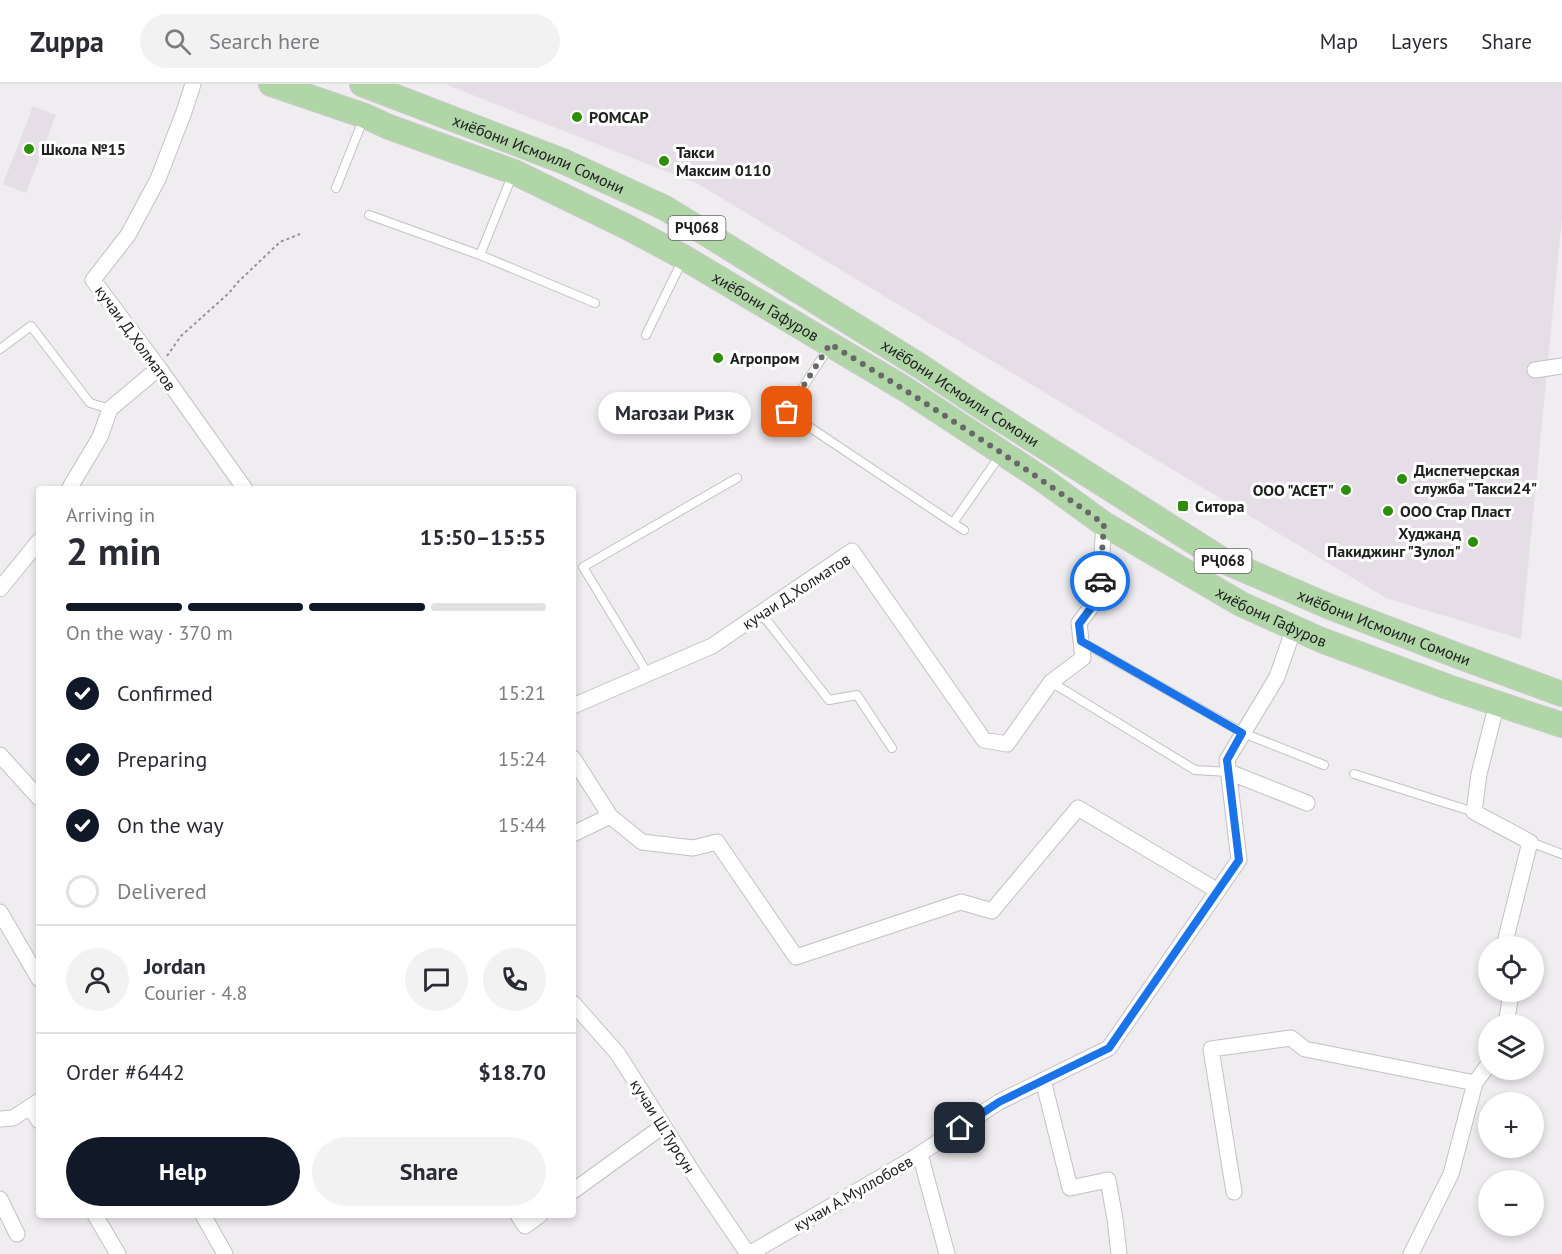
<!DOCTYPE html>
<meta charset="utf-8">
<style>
body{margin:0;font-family:"PT Sans",sans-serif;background:#f2f2f3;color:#2b2b33;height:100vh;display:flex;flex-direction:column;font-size:22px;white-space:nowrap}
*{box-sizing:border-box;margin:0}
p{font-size:20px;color:#7c7c81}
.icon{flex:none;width:33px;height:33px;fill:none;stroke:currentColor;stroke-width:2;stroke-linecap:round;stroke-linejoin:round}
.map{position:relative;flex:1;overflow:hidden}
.drawer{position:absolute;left:36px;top:402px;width:540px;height:732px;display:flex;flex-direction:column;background:#fff;border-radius:6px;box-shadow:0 3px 9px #0003}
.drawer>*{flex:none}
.fabs{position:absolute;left:1478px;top:852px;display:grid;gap:12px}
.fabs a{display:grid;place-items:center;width:66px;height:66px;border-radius:50%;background:#fff;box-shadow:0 3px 9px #0003;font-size:30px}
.pin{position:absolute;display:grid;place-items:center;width:51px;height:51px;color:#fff;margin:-26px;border-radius:12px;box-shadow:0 3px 9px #0006}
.courier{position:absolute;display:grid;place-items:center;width:60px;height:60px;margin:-30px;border:4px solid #1a73e8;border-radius:50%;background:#fff;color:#222;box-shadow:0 2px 8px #0007}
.bubble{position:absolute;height:42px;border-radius:21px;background:#fff;box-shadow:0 3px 9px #0003;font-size:20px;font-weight:700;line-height:42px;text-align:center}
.overview em{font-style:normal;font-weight:700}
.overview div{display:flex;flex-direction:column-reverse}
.overview{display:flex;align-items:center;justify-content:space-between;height:102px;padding:0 30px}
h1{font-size:39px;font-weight:700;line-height:45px}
.bar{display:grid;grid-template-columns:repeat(4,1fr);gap:9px 6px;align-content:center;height:72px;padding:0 30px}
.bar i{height:8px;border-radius:4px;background:#e1e1e2}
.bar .active{background:#111827}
.bar p{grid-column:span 4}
.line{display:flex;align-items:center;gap:15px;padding:0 30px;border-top:2px solid #e1e1e2}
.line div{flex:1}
.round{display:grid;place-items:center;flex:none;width:63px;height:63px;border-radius:32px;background:#f2f2f3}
ol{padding:0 30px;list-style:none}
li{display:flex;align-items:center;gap:18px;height:66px}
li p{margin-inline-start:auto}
li .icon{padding:6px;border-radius:50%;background:#111827;color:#fff;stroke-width:4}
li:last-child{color:#7c7c81}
li i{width:33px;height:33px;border:3px solid #e1e1e2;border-radius:50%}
.button{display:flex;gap:12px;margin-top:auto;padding:12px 30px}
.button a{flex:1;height:69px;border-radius:36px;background:#111827;color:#fff;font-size:24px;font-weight:700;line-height:69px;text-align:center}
.button a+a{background:#f2f2f3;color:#2b2b33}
header{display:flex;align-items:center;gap:36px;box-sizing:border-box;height:84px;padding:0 30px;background:#fff;border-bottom:2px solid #e1e1e2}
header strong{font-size:28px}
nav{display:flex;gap:33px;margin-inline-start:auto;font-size:21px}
.search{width:420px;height:54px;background:#f2f2f3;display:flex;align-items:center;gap:15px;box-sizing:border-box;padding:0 21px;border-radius:33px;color:#7c7c81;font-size:22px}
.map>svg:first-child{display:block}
.built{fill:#e6dee6}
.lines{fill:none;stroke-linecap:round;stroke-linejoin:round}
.service-casing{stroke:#c4c1c4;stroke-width:10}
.minor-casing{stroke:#c4c1c4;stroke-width:17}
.trunk-casing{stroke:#cac9ca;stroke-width:26}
.path{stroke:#969496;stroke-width:2;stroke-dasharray:3 3;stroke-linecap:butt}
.service{stroke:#fff;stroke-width:8}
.minor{stroke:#fff;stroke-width:15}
.trunk{stroke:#b0d6a8;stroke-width:24}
.done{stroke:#696869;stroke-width:6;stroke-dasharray:0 10.8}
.route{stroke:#1a73e8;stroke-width:8}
.poi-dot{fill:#2d8f08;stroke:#fff;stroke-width:2}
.labels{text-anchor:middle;stroke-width:6;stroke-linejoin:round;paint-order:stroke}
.shield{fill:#fff;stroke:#646364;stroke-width:1.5}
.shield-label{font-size:15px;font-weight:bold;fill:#212021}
.poi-label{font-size:16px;font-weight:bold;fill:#212021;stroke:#fff;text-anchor:start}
.street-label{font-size:16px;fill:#212021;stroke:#fff}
</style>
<header>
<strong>Zuppa</strong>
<div class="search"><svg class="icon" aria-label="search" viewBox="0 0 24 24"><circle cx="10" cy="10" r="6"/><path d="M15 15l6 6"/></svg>Search here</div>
<nav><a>Map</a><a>Layers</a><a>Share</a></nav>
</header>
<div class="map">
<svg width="1562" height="1170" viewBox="0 0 1562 1170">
<rect width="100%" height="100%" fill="#efedef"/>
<path class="built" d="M445 0H1562V133L1521 555 1386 514 698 100Z
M33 22 56 31 26 109 3 100Z"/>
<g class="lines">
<g class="service-casing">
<path id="service" d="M336 104 363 36
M369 131 480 171 512 92
M480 171 595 219
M646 251 683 175
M829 263 787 328 953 439
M0 265 31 242 90 319 110 325
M964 446 953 439 1001 370
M761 529 829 616 857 611 892 664
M1082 558 1243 649 1324 681
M648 590 583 483 737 394
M1051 598 1195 686 1229 688
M1354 690 1474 728
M1530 758 1562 770"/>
</g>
<g class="minor-casing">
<path id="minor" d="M193 0 184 28 158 95 128 151 93 196 159 284 245 405
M1535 286 1562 282
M69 405 100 353 110 325 159 284
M0 505 39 457
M1497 619 1479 690 1474 728 1530 758 1504 862
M573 622 712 562 852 467 984 656 1007 660 1051 598 1083 574 1079 539 1099 513 1104 440
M0 671 39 714
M573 674 610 732
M1229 688 1307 719
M573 750 610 732 642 758 693 764 717 758 796 873 961 818 992 827 1078 724 1218 807
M0 828 39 895
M573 919 618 970 695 1092 748 1170
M1506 940 1511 910V908
M1043 996 1070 1104 1108 1096 1115 1135 1119 1170
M30 1023 39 1037
M0 1035 13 1034 39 1017
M920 1070 947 1170
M573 1107 663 1042
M1234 1108 1211 965 1291 954 1305 965 1475 999
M0 1115 17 1150
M95 1131 118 1170
M203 1131 225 1170
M518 1131 525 1142 540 1131
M749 1170 912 1075 999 1018 1109 964 1239 776 1227 676 1277 593 1294 544
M1411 1170 1451 1090 1475 999 1488 981"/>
</g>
<g class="trunk-casing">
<g id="trunk">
<path id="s1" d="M271 0 365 32 389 43 514 88 627 143 683 173 905 305 1042 395 1104 440 1241 520 1321 556 1448 603 1562 641"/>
<path id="s2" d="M362 0 565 78 665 124 920 282 980 322 1224 477 1328 522 1461 573 1562 610"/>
</g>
</g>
<path class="path" d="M167 272 181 252 229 209 238 198 280 158 300 150"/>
<use href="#service" class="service"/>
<use href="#minor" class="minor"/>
<use href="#trunk" class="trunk"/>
</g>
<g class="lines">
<path class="done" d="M787 328 830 260C924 317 1015 376 1104 440L1100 497"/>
<path class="route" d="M960 1044 999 1018 1109 964 1239 776 1227 676 1242 649 1081 557 1079 540 1099 513 1100 497"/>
</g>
<g class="poi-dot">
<circle cx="577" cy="33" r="6"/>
<circle cx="29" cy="65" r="6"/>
<circle cx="664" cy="77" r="6"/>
<circle cx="718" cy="274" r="6"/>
<circle cx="1402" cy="395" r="6"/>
<circle cx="1346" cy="406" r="6"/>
<rect x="1177" y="416" width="12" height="12" rx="3"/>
<circle cx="1388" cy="427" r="6"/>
<circle cx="1473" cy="458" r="6"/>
</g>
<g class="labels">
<g class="shield">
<rect x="668.5" y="132" width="57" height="24" rx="4.5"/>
<rect x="1194.5" y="465" width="57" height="24" rx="4.5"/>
</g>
<g class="shield-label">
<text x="697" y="149">РҶ068</text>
<text x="1223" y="482">РҶ068</text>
</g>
<g class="poi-label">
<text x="589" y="39">РОМСАР</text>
<text x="41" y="71">Школа №15</text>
<text x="676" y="74">Такси<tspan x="676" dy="18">Максим 0110</tspan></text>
<text x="730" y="280">Агропром</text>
<text x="1414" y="392">Диспетчерская<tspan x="1414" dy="18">служба "Такси24"</tspan></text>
<text x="1334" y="412" text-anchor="end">ООО "АСЕТ"</text>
<text x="1195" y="428">Ситора</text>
<text x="1400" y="433">ООО Стар Пласт</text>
<text x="1461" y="455" text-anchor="end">Худжанд<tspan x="1461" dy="18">Пакиджинг "Зулол"</tspan></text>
</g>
<g class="street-label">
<text dy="6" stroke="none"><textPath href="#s2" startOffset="190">хиёбони Исмоили Сомони</textPath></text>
<text dy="6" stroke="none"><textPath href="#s1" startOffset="544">хиёбони Гафуров</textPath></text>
<text transform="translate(136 254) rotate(54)" y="6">кучаи Д,Холматов</text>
<text dy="6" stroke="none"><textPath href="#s2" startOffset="676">хиёбони Исмоили Сомони</textPath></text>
<text transform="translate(796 507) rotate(-33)" y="6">кучаи Д,Холматов</text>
<text dy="6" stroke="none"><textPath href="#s1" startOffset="1138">хиёбони Гафуров</textPath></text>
<text dy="6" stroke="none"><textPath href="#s2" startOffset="1162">хиёбони Исмоили Сомони</textPath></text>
<text transform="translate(663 1042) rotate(58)" y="6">кучаи Ш.Турсун</text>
<text transform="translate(853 1109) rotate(-30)" y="6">кучаи А.Муллобоев</text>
</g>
</g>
</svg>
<div class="fabs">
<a><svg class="icon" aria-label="locate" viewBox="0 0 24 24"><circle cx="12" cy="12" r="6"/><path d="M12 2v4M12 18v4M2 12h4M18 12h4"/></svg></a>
<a><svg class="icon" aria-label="layers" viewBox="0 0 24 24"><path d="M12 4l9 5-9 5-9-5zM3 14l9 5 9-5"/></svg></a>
<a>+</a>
<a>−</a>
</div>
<div class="pin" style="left:787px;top:328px;background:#ea580c"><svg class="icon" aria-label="bag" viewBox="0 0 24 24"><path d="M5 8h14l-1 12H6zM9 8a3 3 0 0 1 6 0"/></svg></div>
<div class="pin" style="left:960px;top:1044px;background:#1f2937"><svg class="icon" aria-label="home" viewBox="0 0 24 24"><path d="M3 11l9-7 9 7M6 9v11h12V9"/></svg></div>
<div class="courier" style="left:1100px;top:497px"><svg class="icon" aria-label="car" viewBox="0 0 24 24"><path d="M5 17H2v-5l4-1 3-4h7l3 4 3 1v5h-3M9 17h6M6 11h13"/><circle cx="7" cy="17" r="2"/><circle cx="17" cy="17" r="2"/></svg></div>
<div class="bubble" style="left:598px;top:308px;width:153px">Магозаи Ризк</div>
<section class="drawer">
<div class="overview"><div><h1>2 min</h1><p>Arriving in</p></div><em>15:50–15:55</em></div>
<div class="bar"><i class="active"></i><i class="active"></i><i class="active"></i><i></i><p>On the way · 370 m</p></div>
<ol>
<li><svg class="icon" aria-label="check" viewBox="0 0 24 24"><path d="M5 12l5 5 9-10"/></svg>Confirmed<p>15:21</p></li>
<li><svg class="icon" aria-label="check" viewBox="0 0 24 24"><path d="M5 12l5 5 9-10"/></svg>Preparing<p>15:24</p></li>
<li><svg class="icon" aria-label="check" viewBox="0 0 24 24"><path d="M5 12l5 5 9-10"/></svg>On the way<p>15:44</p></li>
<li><i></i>Delivered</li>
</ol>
<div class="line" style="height:108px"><a class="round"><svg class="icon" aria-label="person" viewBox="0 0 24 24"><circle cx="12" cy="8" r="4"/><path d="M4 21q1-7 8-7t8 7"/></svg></a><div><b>Jordan</b><p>Courier · 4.8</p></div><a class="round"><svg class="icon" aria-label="chat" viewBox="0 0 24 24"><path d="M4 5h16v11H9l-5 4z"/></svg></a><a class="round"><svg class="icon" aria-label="phone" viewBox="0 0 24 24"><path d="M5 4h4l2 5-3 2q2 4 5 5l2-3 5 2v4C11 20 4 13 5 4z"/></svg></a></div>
<div class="line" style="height:78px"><div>Order #6442</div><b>$18.70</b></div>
<div class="button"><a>Help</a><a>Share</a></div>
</section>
</div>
